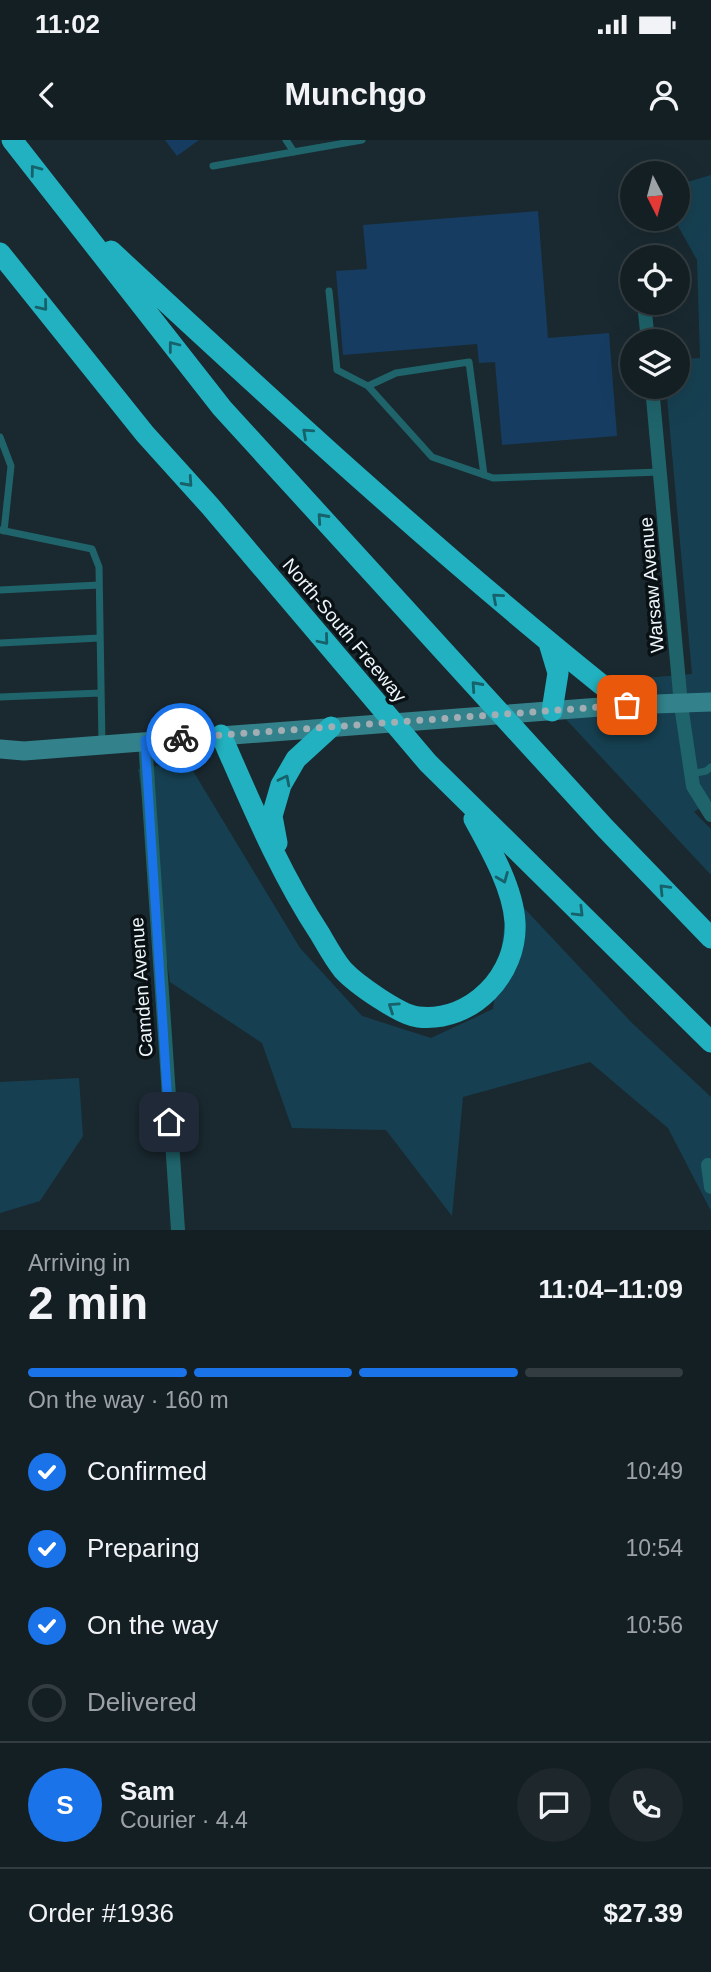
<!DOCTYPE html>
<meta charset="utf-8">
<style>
body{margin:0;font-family:Arial,sans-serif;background:#1d272c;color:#f1f3f6;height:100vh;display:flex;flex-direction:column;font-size:26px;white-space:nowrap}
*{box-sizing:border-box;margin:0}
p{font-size:23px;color:#9da2a6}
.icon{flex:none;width:38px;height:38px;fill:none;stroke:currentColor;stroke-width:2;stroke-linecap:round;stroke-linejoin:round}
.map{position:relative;height:1090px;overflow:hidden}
.drawer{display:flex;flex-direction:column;background:#141f24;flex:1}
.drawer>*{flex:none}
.needle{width:46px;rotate:174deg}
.controls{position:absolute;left:620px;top:21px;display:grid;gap:14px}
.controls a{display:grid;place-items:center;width:70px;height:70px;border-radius:50%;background:#141f24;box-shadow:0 7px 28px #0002,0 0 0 2px #333d41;font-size:35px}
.pin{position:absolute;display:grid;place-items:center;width:60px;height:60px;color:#fff;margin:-30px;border-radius:14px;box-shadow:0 4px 10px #0006}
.courier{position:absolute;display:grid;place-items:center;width:70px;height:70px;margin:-35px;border:5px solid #1a73e8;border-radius:50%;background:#fff;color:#222;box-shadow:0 2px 9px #0007}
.head em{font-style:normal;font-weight:700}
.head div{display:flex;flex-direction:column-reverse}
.head{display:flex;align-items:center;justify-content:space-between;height:119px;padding:0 28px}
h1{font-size:46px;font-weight:700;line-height:52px}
.bar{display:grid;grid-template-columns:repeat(4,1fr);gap:10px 7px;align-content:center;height:84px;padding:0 28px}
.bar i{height:9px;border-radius:5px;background:#333d41}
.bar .current{background:#1a73e8}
.bar p{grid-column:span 4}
.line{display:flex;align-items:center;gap:18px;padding:0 28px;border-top:2px solid #333d41}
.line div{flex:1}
.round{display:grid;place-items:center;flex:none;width:74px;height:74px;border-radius:37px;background:#1d272c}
ol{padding:0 28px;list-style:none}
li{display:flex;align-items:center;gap:21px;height:77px}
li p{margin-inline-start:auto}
li .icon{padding:7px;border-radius:50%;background:#1a73e8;color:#fff;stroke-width:4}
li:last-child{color:#9da2a6}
li i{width:38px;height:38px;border:4px solid #333d41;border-radius:50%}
.status{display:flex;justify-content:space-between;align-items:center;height:49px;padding:0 35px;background:#141f24;direction:ltr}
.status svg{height:19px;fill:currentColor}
header{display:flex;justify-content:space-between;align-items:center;height:91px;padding:0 28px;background:#141f24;font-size:32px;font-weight:700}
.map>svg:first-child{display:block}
.green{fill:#164051}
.building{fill:#163c61}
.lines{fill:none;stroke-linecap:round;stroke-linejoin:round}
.lane{stroke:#1f646b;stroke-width:7}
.street{stroke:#1f646b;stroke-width:14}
.secondary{stroke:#33828b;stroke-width:19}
.highway{stroke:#22b1c0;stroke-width:21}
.oneway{stroke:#16616a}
.done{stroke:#a3aeb4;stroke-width:7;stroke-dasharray:0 12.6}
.route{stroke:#1a73e8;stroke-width:9}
.labels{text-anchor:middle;stroke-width:7;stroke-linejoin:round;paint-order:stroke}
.street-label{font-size:19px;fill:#edf6fb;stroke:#0a1114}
</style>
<div class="status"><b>11:02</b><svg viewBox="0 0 49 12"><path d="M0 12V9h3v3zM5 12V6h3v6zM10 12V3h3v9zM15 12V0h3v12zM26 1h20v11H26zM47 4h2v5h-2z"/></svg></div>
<header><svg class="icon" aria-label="back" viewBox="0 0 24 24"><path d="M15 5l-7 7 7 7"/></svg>Munchgo<svg class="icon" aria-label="person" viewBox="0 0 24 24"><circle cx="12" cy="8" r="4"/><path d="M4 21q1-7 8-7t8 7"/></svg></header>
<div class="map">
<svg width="711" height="1090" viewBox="0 0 711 1090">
<rect width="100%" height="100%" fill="#1a2930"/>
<path class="green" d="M711 35V660L694 672 711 689V735L562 575 592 572 610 541 692 534 666 247H677V219L700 218 697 120 674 79H677V45Z
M187 621 300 808 362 876 431 898 493 869 509 752 631 882 711 957V1071L668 988 590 922 463 957 452 1076 386 990 292 988 262 903 170 842 138 629Z
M79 938 83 996 40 1061 0 1073V942Z"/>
<path class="building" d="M165 0H199L177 16Z
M538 71 548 198 609 193 617 296 502 305 495 222 479 223 477 204 343 215 336 131 367 129 363 85Z"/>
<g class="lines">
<path class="lane" d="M286 0 294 12
M213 26 362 0
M329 151 337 230 368 246 432 317 493 338 660 332
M368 246 396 233 469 222 484 335
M0 297 11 326 4 391
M0 390 92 409 99 427 102 604
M0 450 99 445
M0 503 100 498
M0 557 101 553
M691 634 706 631 711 627"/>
<path class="street" d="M644 163 648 201
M652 247 681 565 693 646 711 675
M145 600 178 1090
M708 1025 711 1047"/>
<path class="secondary" d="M0 609 24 611 627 565 711 562"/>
<path class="highway" d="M12 0 222 268 605 688 711 798
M111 111C279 267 447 422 627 565
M0 113 145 294 210 366 428 623 711 902
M549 503 558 533 552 571
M221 595C251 663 279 732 320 794 327 806 334 819 343 830 356 844 400 875 418 877 472 883 518 834 515 782 513 748 490 708 474 679
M277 703 272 676 281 645 296 619 331 587"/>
</g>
<defs><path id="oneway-chevron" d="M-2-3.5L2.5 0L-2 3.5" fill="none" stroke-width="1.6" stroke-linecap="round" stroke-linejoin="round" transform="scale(1.75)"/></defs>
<g class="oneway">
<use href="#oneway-chevron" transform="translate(35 30) rotate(-127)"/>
<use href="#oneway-chevron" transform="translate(43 166) rotate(51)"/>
<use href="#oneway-chevron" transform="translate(173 206) rotate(-128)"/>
<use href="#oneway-chevron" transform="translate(307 293) rotate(-138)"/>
<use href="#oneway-chevron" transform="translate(188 342) rotate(48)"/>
<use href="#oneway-chevron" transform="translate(322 378) rotate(-132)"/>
<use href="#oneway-chevron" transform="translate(497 458) rotate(-139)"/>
<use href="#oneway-chevron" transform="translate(324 500) rotate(50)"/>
<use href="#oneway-chevron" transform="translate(476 546) rotate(-132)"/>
<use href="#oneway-chevron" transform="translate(285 640) rotate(-63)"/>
<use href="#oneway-chevron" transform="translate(503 738) rotate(68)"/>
<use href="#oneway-chevron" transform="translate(664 749) rotate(-134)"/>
<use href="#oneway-chevron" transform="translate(579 772) rotate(45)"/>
<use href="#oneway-chevron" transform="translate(393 867) rotate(-146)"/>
</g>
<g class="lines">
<path class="done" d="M181 598 627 565"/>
<path class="route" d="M169 982 145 600 181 598"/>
</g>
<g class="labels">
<g class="street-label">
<text transform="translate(651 445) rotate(-95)" y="7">Warsaw Avenue</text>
<text transform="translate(345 490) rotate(50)" y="7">North-South Freeway</text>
<text transform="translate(141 847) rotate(-94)" y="7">Camden Avenue</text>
</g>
</g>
</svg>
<div class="controls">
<a><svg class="needle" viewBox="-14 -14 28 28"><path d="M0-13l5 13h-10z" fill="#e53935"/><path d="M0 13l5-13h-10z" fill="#9da2a6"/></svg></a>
<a><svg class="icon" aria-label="locate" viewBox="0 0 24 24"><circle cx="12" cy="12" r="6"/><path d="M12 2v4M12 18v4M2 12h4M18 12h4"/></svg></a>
<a><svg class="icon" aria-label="layers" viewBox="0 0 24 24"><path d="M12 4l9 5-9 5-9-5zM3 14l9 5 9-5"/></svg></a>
</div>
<div class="pin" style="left:627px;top:565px;background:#ea580c"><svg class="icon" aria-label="bag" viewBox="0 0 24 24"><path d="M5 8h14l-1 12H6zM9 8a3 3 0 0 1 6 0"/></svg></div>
<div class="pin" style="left:169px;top:982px;background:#1f2937"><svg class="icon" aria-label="home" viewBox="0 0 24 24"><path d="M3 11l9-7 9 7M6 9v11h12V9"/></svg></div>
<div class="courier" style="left:181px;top:598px"><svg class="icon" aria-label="bike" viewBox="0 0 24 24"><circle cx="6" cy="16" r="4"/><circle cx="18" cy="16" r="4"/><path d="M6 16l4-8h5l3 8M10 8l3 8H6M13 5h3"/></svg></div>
</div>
<section class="drawer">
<div class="head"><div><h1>2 min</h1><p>Arriving in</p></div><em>11:04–11:09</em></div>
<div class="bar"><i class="current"></i><i class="current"></i><i class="current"></i><i></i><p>On the way · 160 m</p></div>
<ol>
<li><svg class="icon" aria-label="check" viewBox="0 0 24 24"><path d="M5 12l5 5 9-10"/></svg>Confirmed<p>10:49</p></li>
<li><svg class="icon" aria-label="check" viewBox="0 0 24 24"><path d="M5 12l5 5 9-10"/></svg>Preparing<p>10:54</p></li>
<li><svg class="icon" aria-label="check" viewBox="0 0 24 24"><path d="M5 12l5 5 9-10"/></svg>On the way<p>10:56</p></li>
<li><i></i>Delivered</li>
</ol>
<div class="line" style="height:126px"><b class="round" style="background:#1a73e8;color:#fff">S</b><div><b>Sam</b><p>Courier · 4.4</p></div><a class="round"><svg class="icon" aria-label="chat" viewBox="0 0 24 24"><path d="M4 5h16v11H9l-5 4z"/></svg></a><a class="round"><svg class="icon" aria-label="phone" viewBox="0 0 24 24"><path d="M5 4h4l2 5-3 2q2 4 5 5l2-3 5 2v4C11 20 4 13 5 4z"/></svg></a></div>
<div class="line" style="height:91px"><div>Order #1936</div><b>$27.39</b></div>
</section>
